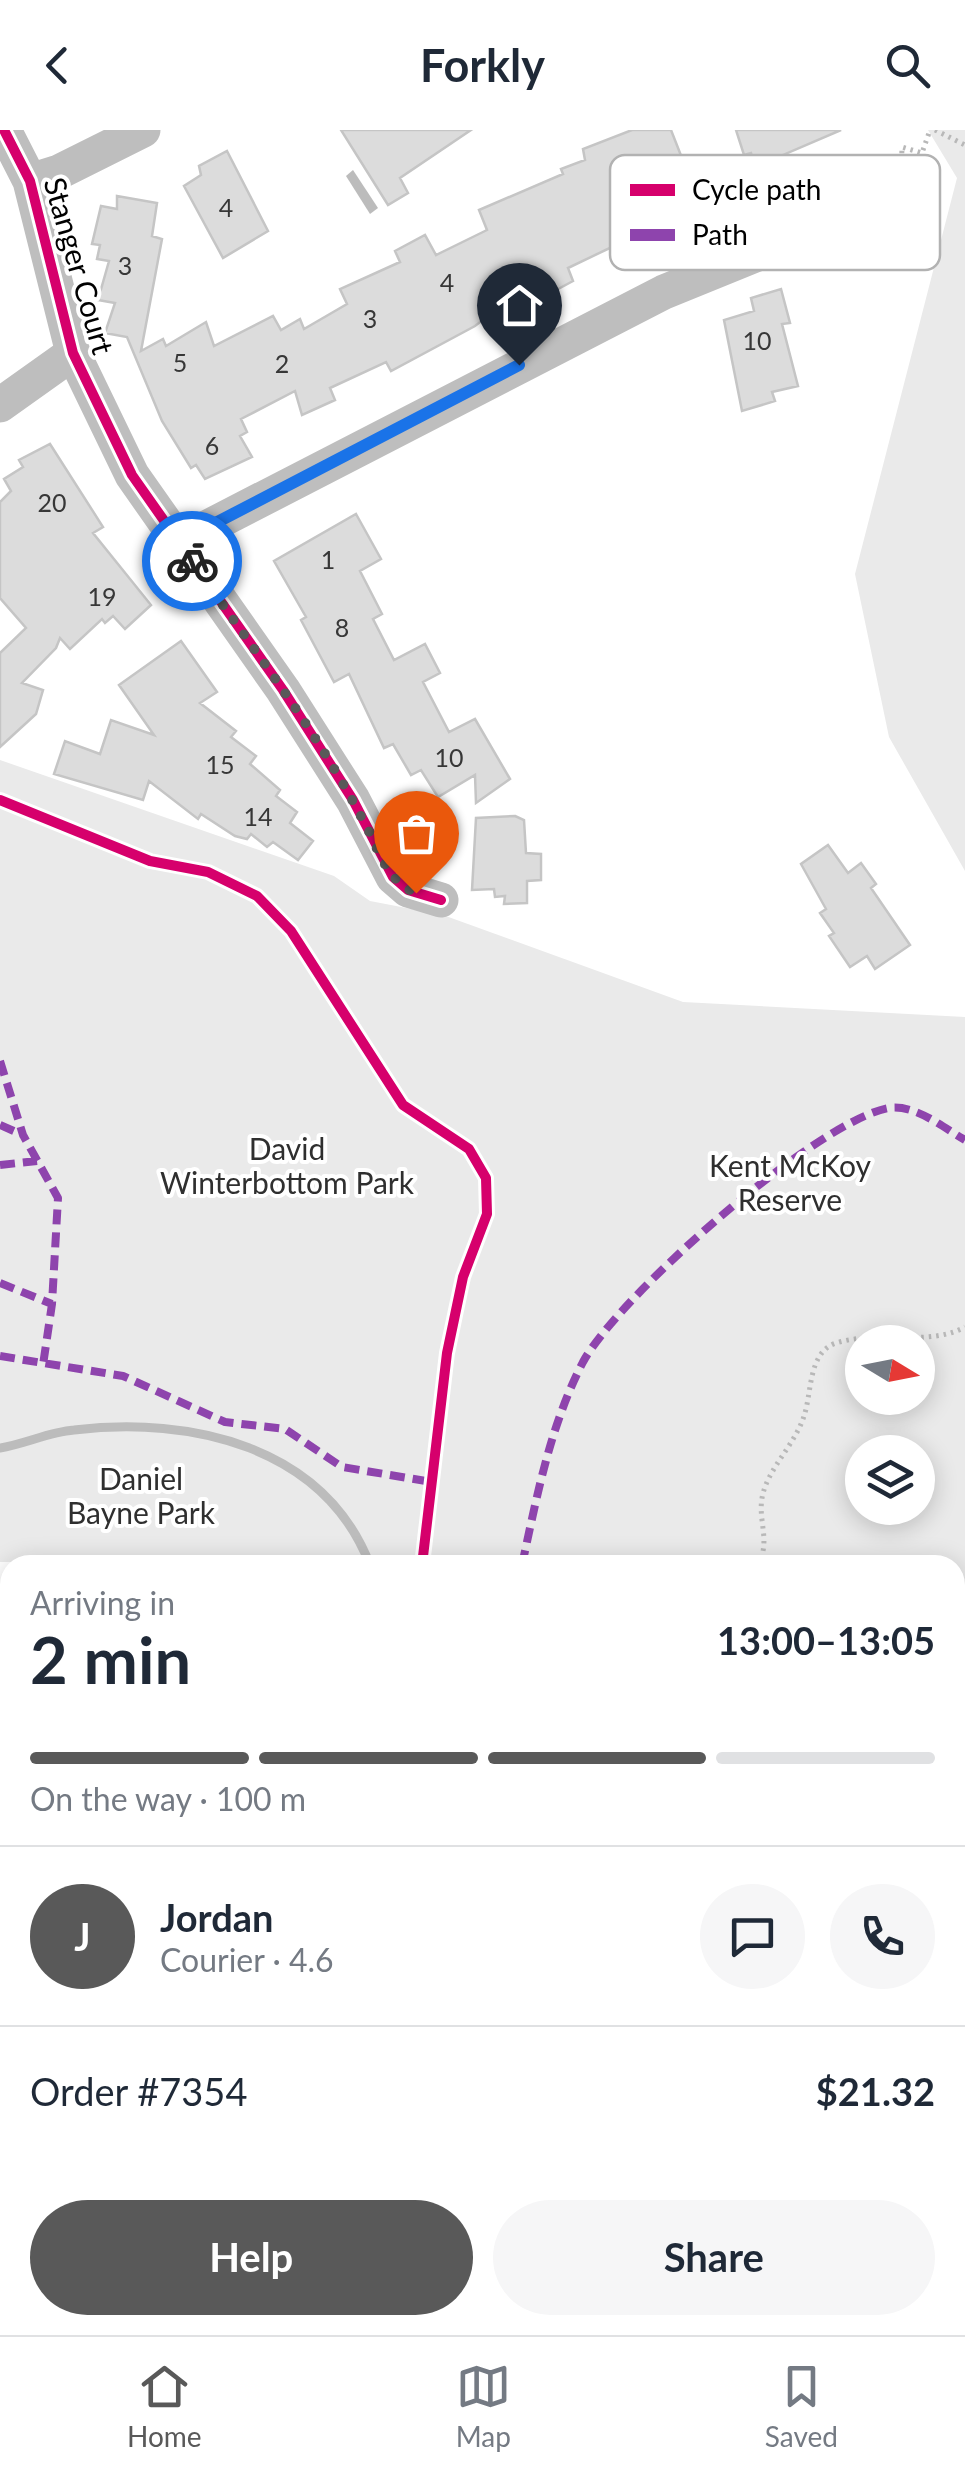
<!DOCTYPE html>
<meta charset="utf-8">
<style>
body{margin:0;font-family:Lato,sans-serif;background:#f6f6f7;color:#1f2937;height:100vh;display:flex;flex-direction:column;font-size:38px;white-space:nowrap}
*{box-sizing:border-box;margin:0}
p{font-size:32px;color:#747a83}
.icon{flex:none;width:55px;height:55px;fill:none;stroke:currentColor;stroke-width:2;stroke-linecap:round;stroke-linejoin:round}
.map{position:relative;flex:1;overflow:hidden}
.side{position:absolute;left:0px;top:1425px;width:965px;height:780px;display:flex;flex-direction:column;background:#fff;border-radius:30px 30px 0 0;box-shadow:0 5px 25px #0003}
.side>*{flex:none}
.needle{width:65px;rotate:100deg}
.controls{position:absolute;left:845px;top:1195px;display:grid;gap:20px}
.controls a{display:grid;place-items:center;width:90px;height:90px;border-radius:50%;background:#fff;box-shadow:0 5px 25px #0003;font-size:50px}
.pin{position:absolute;display:grid;place-items:center;width:85px;height:85px;color:#fff;margin:-102px -42px;border-radius:50% 50% 50% 0;rotate:-45deg;box-shadow:0 0 10px #0007}
.pin .icon{rotate:45deg}
.courier{position:absolute;display:grid;place-items:center;width:100px;height:100px;margin:-50px;border:8px solid #1a73e8;border-radius:50%;background:#fff;color:#222;box-shadow:0 2px 12px #0007}
.head em{font-style:normal;font-weight:700}
.head div{display:flex;flex-direction:column-reverse}
.head{display:flex;align-items:center;justify-content:space-between;height:170px;padding:0 30px}
h1{font-size:65px;font-weight:700;line-height:75px}
.bar{display:grid;grid-template-columns:repeat(4,1fr);gap:15px 10px;align-content:center;height:120px;padding:0 30px}
.bar i{height:12px;border-radius:8px;background:#e0e1e3}
.bar .selected{background:#595959}
.bar p{grid-column:span 4}
.line{display:flex;align-items:center;gap:25px;padding:0 30px;border-top:2px solid #e0e1e3}
.line div{flex:1}
.round{display:grid;place-items:center;flex:none;width:105px;height:105px;border-radius:52px;background:#f6f6f7}
.primary-button{display:flex;gap:20px;margin-top:auto;padding:20px 30px}
.primary-button a{flex:1;height:115px;border-radius:60px;background:#595959;color:#fff;font-size:40px;font-weight:700;line-height:115px;text-align:center}
.primary-button a+a{background:#f6f6f7;color:#1f2937}
header{display:flex;justify-content:space-between;align-items:center;height:130px;padding:0 30px;background:#fff;font-size:45px;font-weight:700}
.dock{display:flex;justify-content:space-around;align-items:center;height:140px;border-top:2px solid #e0e1e3;background:#fff;font-size:28px;color:#747a83}
.dock a{display:grid;justify-items:center;gap:5px}
.dock .selected{color:#595959}
.map>svg:first-child{display:block}
.green{fill:#eaeaea;fill-rule:evenodd}
.water{fill:#bcbcbc}
.lines{fill:none;stroke-linecap:round;stroke-linejoin:round}
.stream{stroke:#bcbcbc;stroke-width:9}
.building{fill:#dcdcdc;stroke:#c5c5c5;stroke-width:2.5}
.path{stroke:#b8b8b8;stroke-width:5;stroke-dasharray:2.5 5;stroke-linecap:butt}
.minor{stroke:#bebebe;stroke-width:35}
.quiet{stroke:#8e44ad;stroke-width:8;stroke-dasharray:15 8;stroke-linecap:butt}
.cycleway-casing{stroke:#fff;stroke-width:16}
.cycleway{stroke:#d6006c;stroke-width:10}
.done{stroke:#595959;stroke-width:10;stroke-dasharray:0 18}
.route{stroke:#1a73e8;stroke-width:12}
.labels{text-anchor:middle;stroke-width:8;stroke-linejoin:round;paint-order:stroke}
.number-label{font-size:25px;fill:#373737}
.street-label{font-size:30px;fill:#000;stroke:#fff}
.park-label{font-size:30px;fill:#2f2f2f;stroke:#fff}
.key{fill:#fff;stroke:#b2b2b2;stroke-width:2.5}
.key-label{font-size:28px;fill:#000}
</style>
<header><svg class="icon" aria-label="back" viewBox="0 0 24 24"><path d="M15 5l-7 7 7 7"/></svg>Forkly<svg class="icon" aria-label="search" viewBox="0 0 24 24"><circle cx="10" cy="10" r="6"/><path d="M15 15l6 6"/></svg></header>
<div class="map">
<svg width="965" height="2205" viewBox="0 0 965 2205">
<rect width="100%" height="100%" fill="#fff"/>
<path class="green" d="M928 0H965V741L889 607 855 444 957 48Z
M0 630 334 746 370 771 443 785 683 872 965 887V2205H158L161 2195H955V1435L0 1432ZM862 1212H918V1268H862ZM862 1322H918V1378H862Z
M10 1916V2195H157L154 2205H0V1936Z"/>
<path class="water" d="M353 40 378 78 370 84 346 46Z"/>
<g class="lines">
<path class="stream" d="M0 1318C25 1314 49 1302 74 1300 191 1286 324 1316 370 1435
M154 2205 157 2195"/>
</g>
<path class="building" d="M341 0H471L400 48 408 63 388 75Z
M632 0H671L700 74 643 94 650 112 621 127 616 115 568 138 573 151 545 166 542 159 497 179 475 196 391 241 386 232 330 258 335 270 302 285 295 261 241 289 247 302 240 306 252 327 205 349 196 335 191 338 162 291 127 207 105 203 115 173 98 170 109 131 97 129 100 115 92 114 101 76 117 79V66L157 73 152 106 162 109 141 221 163 209 166 216 206 192 214 216 273 186 281 200 300 189 304 199 347 174 340 159 400 132 395 121 425 105 436 125 487 100 479 80 563 44 561 39 585 30 583 19Z
M736 0H841L755 37 751 23 744 25Z
M227 21 268 101 223 128 184 56 201 45 199 36Z
M781 159 790 193 782 194 798 256 772 262 775 271 742 281 724 190 754 181 751 168Z
M50 314 103 397 93 403 151 475 125 499 113 486 105 493 102 489 70 519 60 508 56 518 22 553 43 560 36 584 0 617V523L26 498 0 468V372L11 361 4 349 23 337 19 330Z
M356 384 381 429 360 441 382 484 373 489 394 530 425 514 440 543 423 552 449 602 475 589 510 649 476 673 475 645 438 667 421 640 411 645 393 614 384 618 349 544 334 552 301 490 306 487 274 431Z
M181 511 217 562 200 573 236 601 231 607 256 626 250 634 280 660 276 666 297 682 290 693 313 711 298 730 273 712 267 717 251 704 247 709 235 706 201 684 198 689 149 651 143 670 54 644 65 611 100 624 111 590 154 605 119 555Z
M515 686 524 690 526 723 541 724V750L527 751V773L504 774 505 766 495 767 494 759 472 760 476 688Z
M828 715 848 743 861 733 876 754 871 758 910 815 875 839 867 826 850 837 829 806 834 803 820 783 826 779 801 734Z"/>
<g class="lines">
<path class="path" d="M935 0 965 15
M892 74 901 51 902 17 922 23 930 0
M758 1435C771 1411 758 1392 762 1368 767 1339 795 1315 804 1286 812 1263 808 1222 836 1213 877 1200 928 1217 965 1197
M955 2138 965 2121
M608 2205 612 2195
M916 2205 922 2195"/>
<path class="minor" d="M4 0 30 51 73 223 132 345 283 560 353 670 393 747 408 760 441 770
M30 51 59 42 143 0
M729 74 749 124
M0 275 73 223
M179 412 664 162 797 108 834 73 862 75
M373 708 433 688"/>
<path class="quiet" d="M0 931 23 1005 58 1068 52 1174 43 1235
M0 995 23 1005
M0 1035 37 1031
M0 1153 52 1174
M0 1226 123 1246 225 1292 285 1299 342 1337 432 1352
M522 1435C537 1366 550 1296 583 1232 618 1167 816 991 889 978 915 974 944 998 965 1010"/>
<g class="cycleway-casing">
<path id="cycleway" d="M4 0 30 51 73 223 132 345 283 560 353 670 393 747 408 760 441 770
M0 670 150 731 208 742 257 766 291 801 403 975 469 1019 486 1048 487 1084 463 1147 447 1223 422 1435"/>
</g>
<use href="#cycleway" class="cycleway"/>
</g>
<g class="lines">
<path class="done" d="M192 431C250 515 315 598 363 690 378 716 385 751 416 763"/>
<path class="route" d="M192 431 179 412 519 235"/>
</g>
<g class="labels">
<g class="number-label">
<text x="226" y="87">4</text>
<text x="125" y="145">3</text>
<text x="447" y="162">4</text>
<text x="370" y="198">3</text>
<text x="757" y="220">10</text>
<text x="180" y="242">5</text>
<text x="282" y="243">2</text>
<text x="212" y="325">6</text>
<text x="52" y="382">20</text>
<text x="328" y="439">1</text>
<text x="102" y="476">19</text>
<text x="342" y="507">8</text>
<text x="449" y="637">10</text>
<text x="220" y="644">15</text>
<text x="258" y="696">14</text>
</g>
<g class="street-label">
<text transform="translate(78 136) rotate(74)" y="10">Stanger Court</text>
</g>
<g class="park-label">
<text x="287" y="1030">David<tspan x="287" dy="34">Winterbottom Park</tspan></text>
<text x="790" y="1047">Kent McKoy<tspan x="790" dy="34">Reserve</tspan></text>
<text x="141" y="1360">Daniel<tspan x="141" dy="34">Bayne Park</tspan></text>
</g>
</g>
<rect x="610" y="25" width="330" height="115" rx="15" class="key"/>
<rect x="630" y="54" width="45" height="12" fill="#d6006c"/>
<rect x="630" y="99" width="45" height="12" fill="#8e44ad"/>
<g class="key-label">
<text x="692" y="70">Cycle path</text>
<text x="692" y="115">Path</text>
</g>
</svg>
<div class="controls">
<a><svg class="needle" viewBox="-14 -14 28 28"><path d="M0-13l5 13h-10z" fill="#e53935"/><path d="M0 13l5-13h-10z" fill="#747a83"/></svg></a>
<a><svg class="icon" aria-label="layers" viewBox="0 0 24 24"><path d="M12 4l9 5-9 5-9-5zM3 14l9 5 9-5"/></svg></a>
</div>
<div class="pin" style="left:416px;top:763px;background:#ea580c"><svg class="icon" aria-label="bag" viewBox="0 0 24 24"><path d="M5 8h14l-1 12H6zM9 8a3 3 0 0 1 6 0"/></svg></div>
<div class="pin" style="left:519px;top:235px;background:#1f2937"><svg class="icon" aria-label="home" viewBox="0 0 24 24"><path d="M3 11l9-7 9 7M6 9v11h12V9"/></svg></div>
<div class="courier" style="left:192px;top:431px"><svg class="icon" aria-label="bike" viewBox="0 0 24 24"><circle cx="6" cy="16" r="4"/><circle cx="18" cy="16" r="4"/><path d="M6 16l4-8h5l3 8M10 8l3 8H6M13 5h3"/></svg></div>
<section class="side">
<div class="head"><div><h1>2 min</h1><p>Arriving in</p></div><em>13:00–13:05</em></div>
<div class="bar"><i class="selected"></i><i class="selected"></i><i class="selected"></i><i></i><p>On the way · 100 m</p></div>
<div class="line" style="height:180px"><b class="round" style="background:#595959;color:#fff">J</b><div><b>Jordan</b><p>Courier · 4.6</p></div><a class="round"><svg class="icon" aria-label="chat" viewBox="0 0 24 24"><path d="M4 5h16v11H9l-5 4z"/></svg></a><a class="round"><svg class="icon" aria-label="phone" viewBox="0 0 24 24"><path d="M5 4h4l2 5-3 2q2 4 5 5l2-3 5 2v4C11 20 4 13 5 4z"/></svg></a></div>
<div class="line" style="height:130px"><div>Order #7354</div><b>$21.32</b></div>
<div class="primary-button"><a>Help</a><a>Share</a></div>
</section>
</div>
<nav class="dock">
<a class="selected"><svg class="icon" aria-label="home" viewBox="0 0 24 24"><path d="M3 11l9-7 9 7M6 9v11h12V9"/></svg>Home</a>
<a><svg class="icon" aria-label="map" viewBox="0 0 24 24"><path d="M3 6l6-2 6 2 6-2v14l-6 2-6-2-6 2zM9 4v14M15 6v14"/></svg>Map</a>
<a><svg class="icon" aria-label="saved" viewBox="0 0 24 24"><path d="M7 4h10v16l-5-4-5 4z"/></svg>Saved</a>
</nav>
